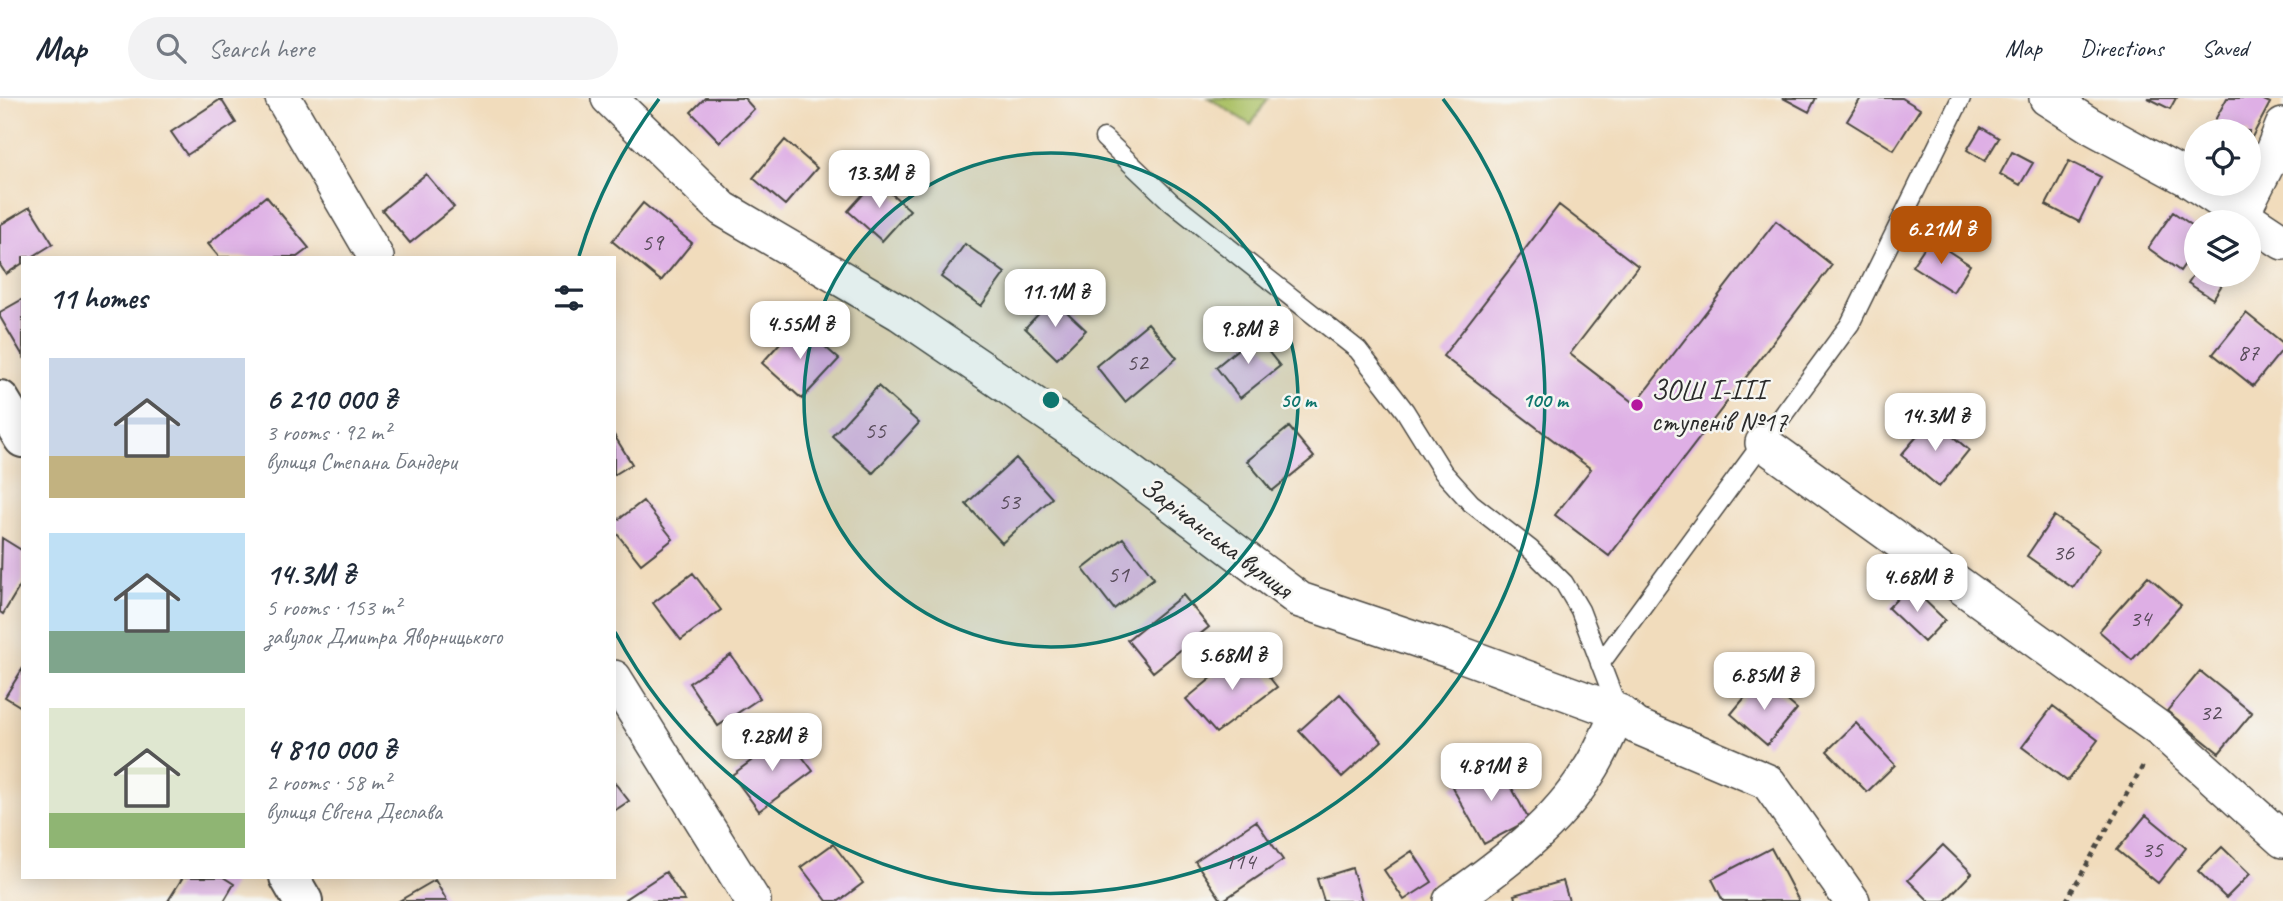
<!DOCTYPE html>
<html lang="en">
<head>
<meta charset="utf-8">
<style>
	body { margin:0; font-family:Caveat,sans-serif; background:#f2f2f3; color:#1f2937; height:100vh; display:flex; flex-direction:column; font-size:26px; white-space:nowrap }
	* { box-sizing:border-box; margin:0 }
	p { font-size:23px; color:#747a83 }
	.icon { flex:none; width:38px; height:38px; fill:none; stroke:currentColor; stroke-width:2; stroke-linecap:round; stroke-linejoin:round }
	.map { position:relative; flex:1; overflow:hidden }
	.sheet { position:absolute; left:21px; top:158px; width:595px; height:623px; display:flex; flex-direction:column; background:#fff; border-radius:0px; box-shadow:0 4px 18px #0003 }
	.sheet>* { flex:none }
	.fabs { position:absolute; left:2184px; top:21px; display:grid; gap:14px }
	.fabs a { display:grid; place-items:center; width:77px; height:77px; border-radius:50%; background:#fff; box-shadow:0 4px 18px #0003; font-size:35px }
	.price { position:absolute; translate:-50% -60px; padding:0 16px; border-radius:14px; background:#fff; color:#222; font-size:23px; line-height:46px; filter:drop-shadow(0 2px 4px #0008) }
	.price::after { content:''; position:absolute; left:50%; top:42px; width:21px; height:16px; margin-left:-10px; background:inherit; clip-path:polygon(0 0,100% 0,50% 100%) }
	.price.current { background:#b45309; color:#fff }
	ul { padding:0; list-style:none }
	li { display:flex; align-items:center; gap:21px; height:175px; padding:0 28px }
	li span { display:grid; place-items:center; flex:none; width:196px; height:140px; border-radius:0px; color:#555 }
	li>.icon { margin-inline-start:auto }
	span .icon { width:84px; height:84px; fill:#fffc; stroke-width:1 }
	li b { font-size:30px }
	h2 { display:flex; justify-content:space-between; align-items:center; height:84px; padding:0 28px; font-size:30px }
	header { display:flex; align-items:center; gap:42px; box-sizing:border-box; height:98px; padding:0 35px; background:#fff; border-bottom:2px solid #e0e1e3 }
	header strong { font-size:33px }
	nav { display:flex; gap:38px; margin-inline-start:auto; font-size:24px }
	.search { width:490px; height:63px; background:#f2f2f3; display:flex; align-items:center; gap:18px; box-sizing:border-box; padding:0 24px; border-radius:38px; color:#747a83; font-size:26px }
	.map>svg:first-child { display:block }
	.green { fill:#abc166; stroke:#6b7648; stroke-width:2 }
	.building { fill:#deafe5 }
	.lines { fill:none; stroke-linecap:round; stroke-linejoin:round }
	.service-casing { stroke:#494641; stroke-width:21 }
	.minor-casing { stroke:#494641; stroke-width:38 }
	.tertiary-casing { stroke:#494641; stroke-width:42 }
	.path { stroke:#494641; stroke-width:4.5; stroke-dasharray:5 5; stroke-linecap:butt }
	.service { stroke:#fff; stroke-width:18 }
	.minor { stroke:#fff; stroke-width:35 }
	.tertiary { stroke:#fff; stroke-width:38 }
	.ring { fill:none; stroke:#0f766e; stroke-width:3.5 }
	.poi-dot { fill:#b5179e; stroke:#f6f6f2; stroke-width:2.5 }
	.labels { text-anchor:middle; dominant-baseline:central; stroke-width:5; stroke-linejoin:round; paint-order:stroke }
	.number-label { font-size:24px; fill:#584c5a }
	.poi-label { font-size:28px; fill:#2b2b2b; stroke:#f6f6f2; text-anchor:start }
	.street-label { font-size:28px; fill:#2b2b2b; stroke:#f6f6f2 }
	.centre { fill:#0f766e; stroke:#f6f6f2; stroke-width:3.5 }
	.ring-label { font-size:21px; text-anchor:middle; font-weight:bold; fill:#0f766e; stroke:#f6f6f2; stroke-width:5; stroke-linejoin:round; paint-order:stroke }
</style>
</head>
<body>
<header>
<strong>Map</strong>
<div class="search"><svg class="icon" aria-label="search" viewBox="0 0 24 24"><circle cx="10" cy="10" r="6"/><path d="M15 15l6 6"/></svg>Search here</div>
<nav><a>Map</a><a>Directions</a><a>Saved</a></nav>
</header>
<div class="map">
<svg width="2283" height="803" viewBox="0 0 2283 803">
	<rect width="100%" height="100%" fill="#f6f6f2"/>
	<filter id="ink" filterUnits="userSpaceOnUse"><feTurbulence type="fractalNoise" baseFrequency=".0143" numOctaves="2"/><feDisplacementMap in="SourceGraphic" scale="14" xChannelSelector="R" yChannelSelector="G"/><feConvolveMatrix kernelMatrix="1 2 1 2 8 2 1 2 1" color-interpolation-filters="sRGB"/></filter>
	<filter id="wash" filterUnits="userSpaceOnUse"><feTurbulence type="fractalNoise" baseFrequency=".00686" numOctaves="4" result="noise"/><feDisplacementMap in="SourceGraphic" scale="28" xChannelSelector="R" yChannelSelector="G"/><feGaussianBlur stdDeviation="1.57" result="paint"/><feColorMatrix in="noise" values="0 0 0 0 0 0 0 0 0 0 0 0 0 0 0 0 0 1.4 0 .05"/><feComposite in="paint" operator="in"/></filter>
	<g filter="url(#wash)">
		<rect width="100%" height="100%" fill="#f1dcbc"/>
		<path class="green" d="M1209,0H1268L1251,27Z"/>
		<g id="blocks">
			<path class="building" d="M705,0H744L754,11L720,44L691,14Z
				M1783,0H1816L1809,14Z
				M1861,0H1902L1920,11L1894,52L1847,23Z
				M2148,0H2176L2170,11Z
				M2227,0H2260L2270,5L2251,41L2249,40V33H2236L2215,22Z
				M221,1L236,25L187,57L171,34Z
				M1981,29L1999,40L1985,63L1967,52Z
				M785,42L817,70L785,107L753,80Z
				M2012,54L2033,65L2020,87L2000,76Z
				M2069,63L2101,79L2079,124L2046,107Z
				M426,76L454,109L410,145L382,112Z
				M876,82L910,112L882,143L848,113Z
				M266,98L309,150L297,159H219L208,146Z
				M643,105L692,145L661,183L612,143Z
				M1559,107L1638,168L1570,256L1635,306L1776,123L1832,167L1609,458L1555,417L1591,371L1443,258Z
				M30,109L53,146L32,159H23V165L6,176L0,167V127Z
				M2173,114L2196,130V150L2180,173L2148,150Z
				M1930,141L1970,167L1953,194L1912,168Z
				M965,146L1005,175L981,208L941,179Z
				M2196,173V177H2228L2213,201L2188,185Z
				M23,201V258L0,219V214Z
				M1053,201L1086,232L1057,261L1025,230Z
				M2246,215L2283,245V251L2253,288L2213,256Z
				M798,225L839,261L802,301L762,265Z
				M1148,225L1177,260L1125,304L1096,268Z
				M1255,237L1280,268L1240,300L1216,269Z
				M878,288L919,325L873,375L832,338Z
				M1932,321L1969,352L1939,389L1901,357Z
				M1289,329L1314,359L1272,393L1247,363Z
				M614,337L632,366L614,377Z
				M1016,360L1052,400L1002,445L966,406Z
				M643,403L673,441L641,466L614,432V425Z
				M2054,418L2100,450L2073,490L2027,458Z
				M2,440L23,453V483L3,516L0,514Z
				M1123,440L1154,480L1114,511L1083,471Z
				M693,475L721,512L681,542L653,505Z
				M2148,478L2181,507L2132,562L2099,533Z
				M1910,488L1945,522L1924,544L1888,510Z
				M1183,497L1209,529L1153,574L1127,542Z
				M1247,551L1277,589L1216,635L1186,601Z
				M731,557L760,600L718,628L689,585Z
				M23,570V610L5,599Z
				M2200,573L2252,615L2219,655L2167,613Z
				M1761,580L1797,611L1767,647L1731,616Z
				M1340,596L1382,643L1342,679L1299,633Z
				M2053,608L2098,642L2067,683L2022,649Z
				M1856,625L1895,667L1867,694L1827,653Z
				M786,637L813,673L759,713L732,677Z
				M1498,664L1529,722L1484,746L1452,689Z
				M614,684L629,703L614,713Z
				M2146,717L2186,750L2158,785L2117,752Z
				M1256,723L1283,762L1222,803L1195,763Z
				M833,746L863,785L839,803H827L801,769Z
				M1943,747L1972,775L1945,803H1929L1908,782Z
				M2222,749L2250,776L2226,800L2198,773Z
				M1771,750L1799,803H1723L1712,781Z
				M1412,753L1432,784L1404,802L1384,772Z
				M1352,770L1362,803H1324L1317,781Z
				M666,774L685,803H627L625,801Z
				M183,779H223L234,786L224,803H168Z
				M435,782L447,803H399Z
				M1563,783L1569,803H1516L1514,797Z"/>
		</g>
	</g>
	<g filter="url(#ink)">
		<use href="#blocks" fill-opacity="0" stroke="#494641" stroke-width="2"/>
		<g class="lines">
			<g class="service-casing">
				<path id="service" d="M1104,40L1171,104L1358,252L1405,313L1443,374L1471,405L1530,451L1564,485L1580,512L1619,614
					M1600,566L1850,226L1961,0"/>
			</g>
			<g class="minor-casing">
				<path id="minor" d="M283,0L376,159
					M609,0L723,111L900,215L1091,345L1300,502L1452,553L1619,614L1636,628L1768,684L1852,803
					M2047,0L2091,28L2185,79L2283,144
					M2241,117L2271,58L2283,28
					M1763,345L2162,633L2283,742
					M614,580L753,803
					M1451,803C1502,767 1556,727 1589,673C1601,655 1609,634 1619,614"/>
			</g>
			<g class="tertiary-casing">
				<path id="tertiary" d="M0,302L23,340
					M289,779L303,803"/>
			</g>
			<path class="path" d="M2066,803L2145,664"/>
			<use href="#service" class="service"/>
			<use href="#minor" class="minor"/>
			<use href="#tertiary" class="tertiary"/>
		</g>
	</g>
	<circle cx="1051" cy="302" r="247" fill="#0f766e" fill-opacity=".12"/>
	<g class="ring">
		<circle cx="1051" cy="302" r="247"/>
		<path d="M579 158A494 494 0 0 1 659 1M1443 1A494 494 0 1 1 615 534"/>
	</g>
	<circle class="poi-dot" cx="1637" cy="307" r="7"/>
	<g class="labels">
		<g class="number-label">
			<text x="652" y="144">59</text>
			<text x="2248" y="254">87</text>
			<text x="1137" y="264">52</text>
			<text x="875" y="332">55</text>
			<text x="1009" y="403">53</text>
			<text x="2063" y="454">36</text>
			<text x="1118" y="476">51</text>
			<text x="2140" y="520">34</text>
			<text x="2210" y="614">32</text>
			<text x="2152" y="751">35</text>
			<text x="1239" y="763">114</text>
		</g>
		<g class="poi-label">
			<text x="1651" y="291">ЗОШ І-ІІІ<tspan x="1651" dy="32">ступенів №17</tspan></text>
		</g>
		<g class="street-label">
			<text transform="translate(1217 439) rotate(37)">Зарічанська вулиця</text>
		</g>
	</g>
	<circle cx="1051" cy="302" r="10" class="centre"/>
	<g class="ring-label">
		<text x="1298" y="309">50 m</text>
		<text x="1545" y="309">100 m</text>
	</g>
</svg>
<div class="fabs">
<a><svg class="icon" aria-label="locate" viewBox="0 0 24 24"><circle cx="12" cy="12" r="6"/><path d="M12 2v4M12 18v4M2 12h4M18 12h4"/></svg></a>
<a><svg class="icon" aria-label="layers" viewBox="0 0 24 24"><path d="M12 4l9 5-9 5-9-5zM3 14l9 5 9-5"/></svg></a>
</div>
<b class="price" style="left:879px;top:112px">13.3M ₴</b>
<b class="price current" style="left:1941px;top:168px">6.21M ₴</b>
<b class="price" style="left:1055px;top:231px">11.1M ₴</b>
<b class="price" style="left:800px;top:263px">4.55M ₴</b>
<b class="price" style="left:1248px;top:268px">9.8M ₴</b>
<b class="price" style="left:1935px;top:355px">14.3M ₴</b>
<b class="price" style="left:1917px;top:516px">4.68M ₴</b>
<b class="price" style="left:1232px;top:594px">5.68M ₴</b>
<b class="price" style="left:1764px;top:614px">6.85M ₴</b>
<b class="price" style="left:772px;top:675px">9.28M ₴</b>
<b class="price" style="left:1491px;top:705px">4.81M ₴</b>
<section class="sheet">
<h2>11 homes<svg class="icon" aria-label="filters" viewBox="0 0 24 24"><path d="M4 7h16M4 17h16"/><circle cx="9" cy="7" r="2"/><circle cx="15" cy="17" r="2"/></svg></h2>
<ul>
<li><span style="background:linear-gradient(#c9d6e8 70%,#c2b280 0)"><svg class="icon" aria-label="home" viewBox="0 0 24 24"><path d="M3 11l9-7 9 7M6 9v11h12V9"/></svg></span><div><b>6 210 000 ₴</b><p>3 rooms · 92 m²</p><p>вулиця Степана Бандери</p></div></li>
<li><span style="background:linear-gradient(#bfe0f5 70%,#7fa58c 0)"><svg class="icon" aria-label="home" viewBox="0 0 24 24"><path d="M3 11l9-7 9 7M6 9v11h12V9"/></svg></span><div><b>14.3M ₴</b><p>5 rooms · 153 m²</p><p>завулок Дмитра Яворницького</p></div></li>
<li><span style="background:linear-gradient(#dfe7d0 75%,#8fb573 0)"><svg class="icon" aria-label="home" viewBox="0 0 24 24"><path d="M3 11l9-7 9 7M6 9v11h12V9"/></svg></span><div><b>4 810 000 ₴</b><p>2 rooms · 58 m²</p><p>вулиця Євгена Деслава</p></div></li>
</ul>
</section>
</div>
</body>
</html>
